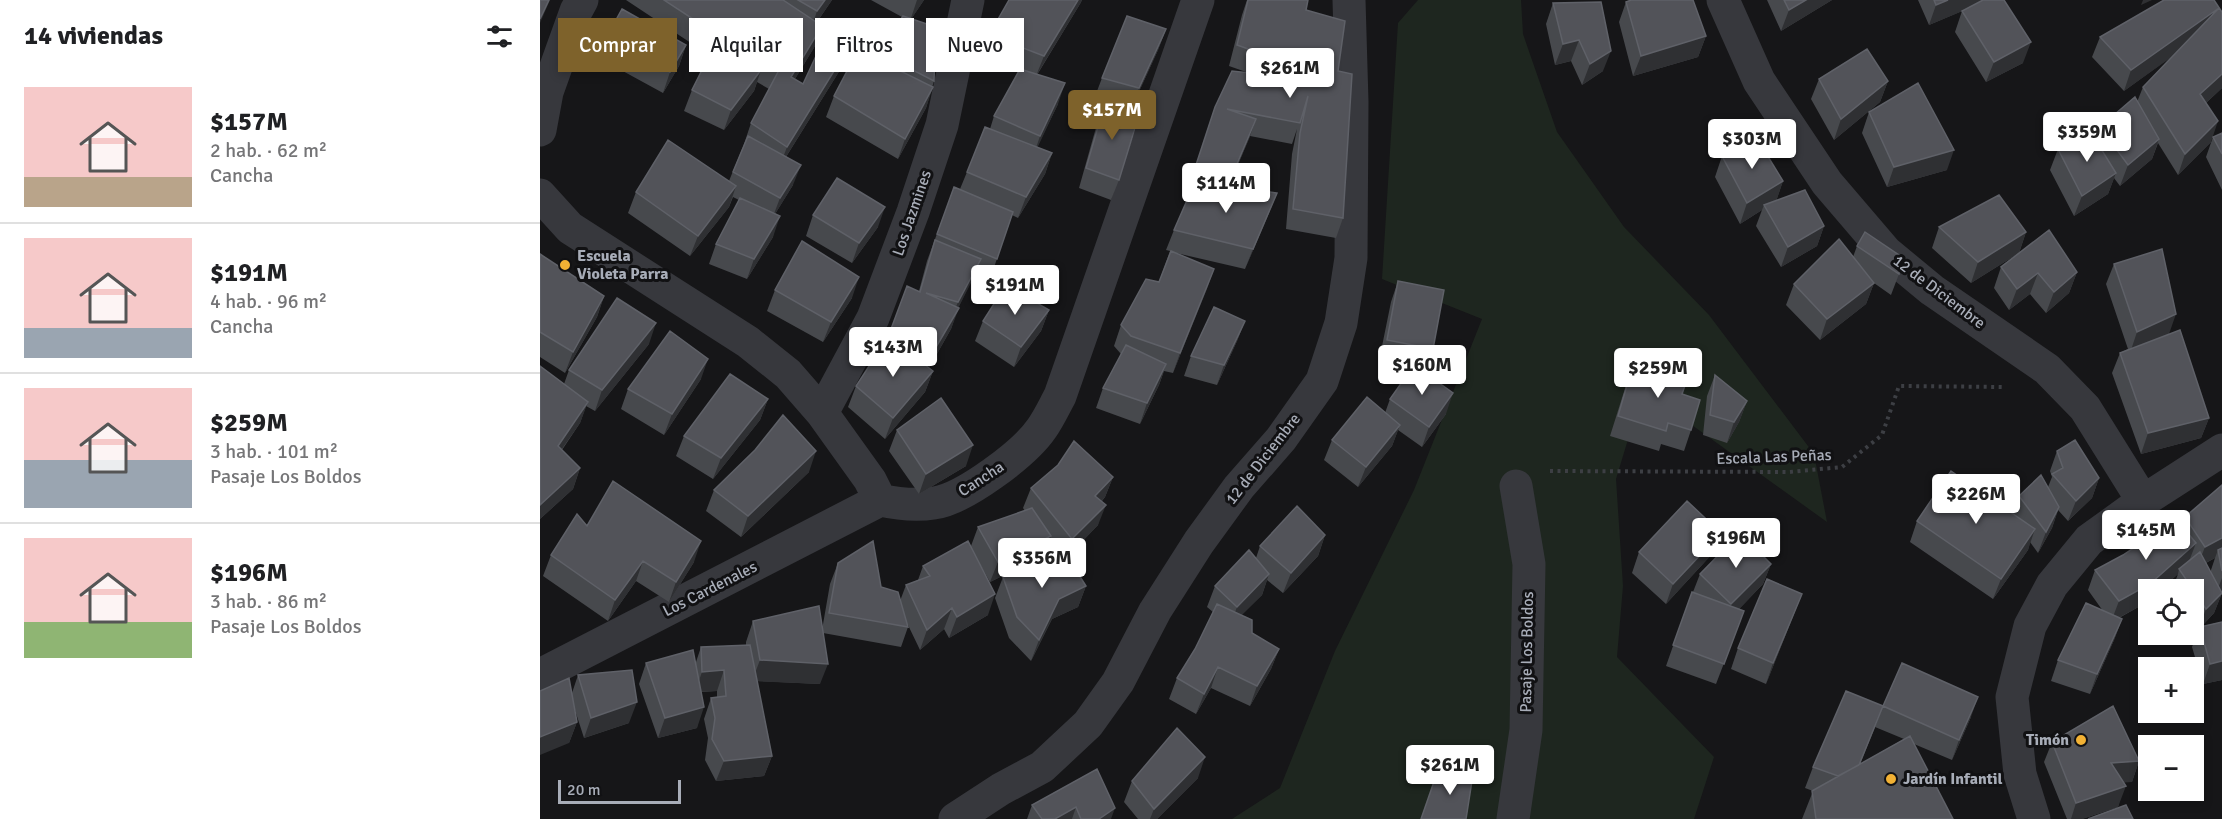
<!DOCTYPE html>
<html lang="es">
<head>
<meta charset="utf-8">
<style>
	body { margin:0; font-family:Signika,sans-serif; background:#f2f2f2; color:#202124; height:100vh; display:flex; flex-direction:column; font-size:22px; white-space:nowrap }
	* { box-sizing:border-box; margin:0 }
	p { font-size:20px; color:#757577 }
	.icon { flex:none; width:33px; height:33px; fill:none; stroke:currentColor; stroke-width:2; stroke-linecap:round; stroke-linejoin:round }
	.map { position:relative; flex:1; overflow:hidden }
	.drawer { display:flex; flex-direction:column; background:#fff; width:540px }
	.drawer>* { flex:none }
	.guide { position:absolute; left:18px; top:18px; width:570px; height:54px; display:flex; gap:12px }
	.controls { position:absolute; left:1598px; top:579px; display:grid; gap:12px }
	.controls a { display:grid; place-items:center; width:66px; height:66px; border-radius:0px; background:#fff; box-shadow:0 3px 9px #0003; font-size:30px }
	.scale { position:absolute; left:18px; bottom:15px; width:123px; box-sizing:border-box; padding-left:6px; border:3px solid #a8adb8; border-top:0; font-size:16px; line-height:21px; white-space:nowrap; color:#a8adb8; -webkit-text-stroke:4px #111113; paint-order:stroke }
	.price { position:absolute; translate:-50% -51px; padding:0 14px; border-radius:6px; background:#fff; color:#222; font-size:20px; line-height:39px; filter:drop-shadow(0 2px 3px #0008) }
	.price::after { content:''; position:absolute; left:50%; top:36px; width:18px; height:14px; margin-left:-9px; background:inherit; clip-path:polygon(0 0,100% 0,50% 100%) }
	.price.on { background:#7e622b; color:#fff }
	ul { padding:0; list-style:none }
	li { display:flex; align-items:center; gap:18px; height:150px; padding:0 24px }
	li+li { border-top:2px solid #e0e0e0 }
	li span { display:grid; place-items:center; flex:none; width:168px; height:120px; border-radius:0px; color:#555 }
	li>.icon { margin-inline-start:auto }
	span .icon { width:72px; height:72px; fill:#fffc; stroke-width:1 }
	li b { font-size:26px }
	h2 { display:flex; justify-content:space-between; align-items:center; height:72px; padding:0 24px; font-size:26px }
	.tag { padding:0 21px; border-radius:0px; background:#fff; box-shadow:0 3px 9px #0003; font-size:21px; line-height:54px }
	.tag.on { background:#7e622b; color:#fff }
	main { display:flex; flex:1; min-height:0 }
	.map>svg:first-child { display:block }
	.green { fill:#1e261f }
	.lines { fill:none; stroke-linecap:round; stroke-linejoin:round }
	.path { stroke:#3d3f44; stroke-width:4; stroke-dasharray:3 4.5; stroke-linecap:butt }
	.minor { stroke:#37383d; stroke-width:33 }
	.wall { fill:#47494d; fill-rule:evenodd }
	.shaded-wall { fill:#2f3033 }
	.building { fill:#525359; stroke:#5f6168; stroke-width:1.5 }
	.poi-dot { fill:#f2b134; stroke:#111113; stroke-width:2 }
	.labels { text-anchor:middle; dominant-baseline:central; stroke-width:6; stroke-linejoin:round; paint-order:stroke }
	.street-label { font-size:16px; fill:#a8adb8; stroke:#111113 }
	.poi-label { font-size:16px; font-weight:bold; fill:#a8adb8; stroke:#111113; text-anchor:start }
</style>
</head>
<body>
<main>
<section class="drawer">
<h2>14 viviendas<svg class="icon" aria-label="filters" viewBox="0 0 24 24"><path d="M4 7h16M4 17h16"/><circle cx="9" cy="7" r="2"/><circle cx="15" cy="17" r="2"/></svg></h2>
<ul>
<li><span style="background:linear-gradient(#f6c9c9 75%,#b9a48a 0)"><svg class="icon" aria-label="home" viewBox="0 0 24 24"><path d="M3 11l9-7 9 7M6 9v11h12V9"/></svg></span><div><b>$157M</b><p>2 hab. · 62 m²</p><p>Cancha</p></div></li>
<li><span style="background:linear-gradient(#f6c9c9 75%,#9aa5b1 0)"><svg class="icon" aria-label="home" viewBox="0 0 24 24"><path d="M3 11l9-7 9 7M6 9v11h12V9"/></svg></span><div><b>$191M</b><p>4 hab. · 96 m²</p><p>Cancha</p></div></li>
<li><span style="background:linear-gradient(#f6c9c9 60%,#9aa5b1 0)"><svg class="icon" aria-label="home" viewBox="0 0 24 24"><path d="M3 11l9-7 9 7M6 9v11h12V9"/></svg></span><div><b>$259M</b><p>3 hab. · 101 m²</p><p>Pasaje Los Boldos</p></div></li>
<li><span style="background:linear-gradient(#f6c9c9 70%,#8fb573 0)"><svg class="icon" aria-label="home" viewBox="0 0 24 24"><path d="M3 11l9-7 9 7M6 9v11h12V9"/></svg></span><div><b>$196M</b><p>3 hab. · 86 m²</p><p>Pasaje Los Boldos</p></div></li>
</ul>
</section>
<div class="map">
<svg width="1682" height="819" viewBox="0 0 1682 819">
	<rect width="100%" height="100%" fill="#161618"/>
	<path class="green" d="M878,0H981L983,34L1017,132L1084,227L1169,315L1274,454L1287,522L1103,390L1076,479L1083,586L1077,657L1174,757L1154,819H692L740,788L795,651L874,490L942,319L842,279L858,23Z"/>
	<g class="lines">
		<path class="path" d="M1010,471L1249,472L1302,467L1342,435L1359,386L1464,387"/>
		<path class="minor" d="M1183,0L1219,81L1287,183L1346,252L1392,290L1507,369L1545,408L1603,501
			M0,130L7,92L36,11L42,0
			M0,195L30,228L208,342L248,374L282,413L330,480L340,500C358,504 375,506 394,503C424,499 485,453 502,428C509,418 514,407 520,396L658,0
			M282,413L333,318L373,212L402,125L428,0
			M0,675L340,500
			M415,819L461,789L502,767L548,724L578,682L615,611L659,542L699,487L741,439L782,381L801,323L811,258L812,102L809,0
			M973,819L986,730L989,564L976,486
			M1494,819L1480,774L1472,697L1490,626L1512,585L1549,540L1603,501L1682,450"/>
	</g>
	<path class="wall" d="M86,0H292L277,22L275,46L255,79L263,84L305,62L246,157L253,185L235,214L233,237L207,279L169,264L176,244L199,200L193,197L189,207L150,256L88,213L96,192L189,181L204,144L211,123L229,89L217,82L214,91L184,130L144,111L152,90L169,55Z
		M331,0H384L371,19L394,81L386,108L358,159L286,117L294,96L338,60L340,53L362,17Z
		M469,0H542L540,4L497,75L518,104L497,147L512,153L505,174L478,218L472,215L450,279L435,273L418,308L411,329L389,368L393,371L385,392L345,439L308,407L316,386L379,291L387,261L414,187L420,189L427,172L450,129L454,116L480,70L442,55L449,35Z
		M707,0H768L766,10L798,71L803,218L796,238L746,229L752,154L757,129L752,144L710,136L689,186L737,193L729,213L705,269L636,253L674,269L633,373L624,371L619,385L600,424L556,408L563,388L581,354L574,346L581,325L619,282L630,251L626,250L634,230L653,187L649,186L675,107L709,73L689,66L702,15Z
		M1227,0H1292L1241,31Z
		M1378,0H1464L1483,63L1446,82L1415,32L1422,11L1389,25Z
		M1086,2L1166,36L1158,57L1093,76L1079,22Z
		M1013,3L1063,71L1042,85L1031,61L1015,65L1006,24Z
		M1613,7L1682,12V88L1666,103L1671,142L1638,175L1618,143L1612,159L1580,186L1574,178L1568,194L1534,216L1510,170L1518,149L1555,140L1560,127L1597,102L1603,87L1632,56L1584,91L1552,57L1560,37Z
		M626,29L618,50L591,109L554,99L562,78Z
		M66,38L146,45L139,66L123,93L59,58Z
		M1279,79L1348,81L1340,102L1294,140L1271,99Z
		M565,103L579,180L571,200L539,188L557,124Z
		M1329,112L1407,170L1347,187L1322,133Z
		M1682,133V190L1666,157L1673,137Z
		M1182,156L1243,181L1236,201L1284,226L1277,246L1241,267L1216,226L1222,210L1200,224L1175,177Z
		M273,215L338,227L312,263L266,236Z
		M1399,227L1486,232L1479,253L1431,283L1392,248Z
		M1317,246L1359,274L1351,295L1334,283L1326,304L1280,340L1246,305L1254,284L1313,257Z
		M0,254L64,296L57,317L25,373L0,357Z
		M1574,264L1629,334L1669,418L1661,438L1601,454L1572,373L1580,353L1588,349L1566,284Z
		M1461,267L1537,272L1529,293L1506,313L1490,294L1469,310L1454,288Z
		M858,281L893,349L885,370L878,368L906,414L882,447L858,430L852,446L818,487L784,460L792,440L845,413L850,399L873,367L839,361L851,302Z
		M235,290L312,298L283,342L227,311Z
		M509,310L501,331L474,367L435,341L443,321Z
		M705,321L697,341L677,385L644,376L651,356Z
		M109,344L55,411L46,406L40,423L22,450L40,468L33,489L0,519L24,384L29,370Z
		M1094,361L1142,394L1151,430L1144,451L1121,444L1119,451L1070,436L1087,382Z
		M1175,375L1207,401L1199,422L1187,443L1163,435L1167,396Z
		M161,379L124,435L81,409L88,389Z
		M228,399L220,420L173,479L136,456L144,436Z
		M357,430L426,466L379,494L349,451Z
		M215,450L269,472L201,537L166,511L174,490Z
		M1517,451L1559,478L1552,498L1528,521L1518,510L1512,528L1498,553L1490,542L1488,550L1453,599L1370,542L1377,521L1473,514L1479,496L1508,487L1512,477L1510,471Z
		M573,477L565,497L562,501L558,525L527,557L546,586L538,607L512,619L491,661L469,638L455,598L463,577L517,550L509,541L503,556L450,582L441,566L448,615L409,638L404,629L380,650L368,625V627L361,647L283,633L280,684L217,681L232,756L224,776L176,781L165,760L168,738L164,719L171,698L177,697V691L161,692L157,728L118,738L99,684L106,663L156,662L161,647L206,645V642L213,621L282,630L290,584L298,563L341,587L360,601L366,585L378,580L383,566L431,546L438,527L485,511L483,508L491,488Z
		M1682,485V593L1674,613L1662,626L1682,622V680L1663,684L1652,647L1659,629L1653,622V590H1632L1638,574L1620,590H1608L1602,605L1579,618L1582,619L1574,640L1550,694L1511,681L1518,660L1563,611L1548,590L1555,570L1642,526L1645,517ZM1675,558L1671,570V573L1666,563Z
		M47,526L154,562L129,602L96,581L68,621L3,576L11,555Z
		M1181,533L1173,553L1126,604L1092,573L1099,552Z
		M785,535L778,556L743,593L727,580L722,595L701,615L712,633L739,649L731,669L710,706L671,688L656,714L629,699L637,678L655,649L673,612L667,607L675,586L716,558L720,546Z
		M1231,564L1223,584L1199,609L1204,611L1176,684L1126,666L1152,592H1153L1160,574Z
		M1262,594L1226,684L1191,669L1198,648Z
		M38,675L89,723L44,738L34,707L37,722L29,743L32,693Z
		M1343,706L1431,717L1412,760L1374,744L1413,819H1262L1273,791L1265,788L1273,767ZM1335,727L1364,739L1320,764Z
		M1512,742L1599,761L1592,782H1584L1578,807L1542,819H1527L1504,762Z
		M557,769L571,819H487L492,805Z
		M658,778L617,819H598L584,802L592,781Z"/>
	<path class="shaded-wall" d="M9,0H10L0,23V19Z
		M285,0H292L270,32L277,11Z
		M377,0H384L370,21Z
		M538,0H542L540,4L496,76L504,56Z
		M1266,0H1292L1241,31L1249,10Z
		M1408,0H1449L1389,25L1396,5Z
		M1603,0H1612L1601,5Z
		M1679,8L1671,29L1584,91L1591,70Z
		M282,26L275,46L244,97L251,77Z
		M626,29L618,50L591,109L599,88Z
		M1166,36L1158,57L1093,76L1101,56Z
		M1039,40L1031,61L1015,65L1023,44Z
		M312,42L305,62L239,168L247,147Z
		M1491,42L1483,63L1446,82L1454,62Z
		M146,45L139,66L123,93L130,72Z
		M1071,51L1063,71L1042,85L1050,64Z
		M221,70L214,91L184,130L191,110Z
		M1682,74V88L1653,115L1660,94Z
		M1348,81L1340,102L1294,140L1301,119Z
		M525,83L518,104L493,157L500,136Z
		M393,87L386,108L358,159L365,139Z
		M716,119L709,139L686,192L694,171Z
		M1678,121L1671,142L1638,175L1645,154Z
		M1619,139L1612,159L1580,186L1588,165Z
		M1414,150L1407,170L1347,187L1354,167Z
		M512,153L505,174L478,218L486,197Z
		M261,165L253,185L232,219L240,198Z
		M1576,173L1568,194L1534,216L1542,196Z
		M1243,181L1236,202L1224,205L1222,210L1200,224L1207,203Z
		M196,186L189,207L150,256L158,236Z
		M737,193L729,213L705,269L713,249Z
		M345,207L338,227L312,263L319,243Z
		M240,216L233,237L207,279L214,259Z
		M1284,226L1277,246L1241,267L1248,247Z
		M1486,232L1479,253L1431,283L1438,262Z
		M441,259L433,279L411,322L419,308L411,329L385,375L392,354L410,322L418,302Z
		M674,269L667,289L633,373L640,353Z
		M1537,272L1529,293L1506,313L1514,292Z
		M1498,273L1490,294L1469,310L1477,289Z
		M319,277L312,298L283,342L291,322Z
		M1334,283L1326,304L1280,340L1287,319Z
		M64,296L57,317L25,373L33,352Z
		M509,310L501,331L474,367L481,347Z
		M1636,314L1629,334L1590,353L1597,332Z
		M705,321L697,341L677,385L684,365Z
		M116,323L109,344L55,411L62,390Z
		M168,359L161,379L124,435L132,414Z
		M626,364L619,385L600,424L607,403Z
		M393,371L385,392L345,439L353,418Z
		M913,393L906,414L882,447L889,427Z
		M228,399L220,420L173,479L181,458Z
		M1207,401L1199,422L1187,443L1194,422Z
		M48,402L40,423L10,466L18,446Z
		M1669,418L1661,438L1601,454L1608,433Z
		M860,425L852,446L818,487L826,467Z
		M433,445L426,466L379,494L386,474Z
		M276,451L269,472L201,537L208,516Z
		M40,468L33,489L0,519V505Z
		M573,477L565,497L547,517L555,496Z
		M1559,478L1552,498L1528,521L1536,501Z
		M566,505L558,525L525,560L532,539Z
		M1519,507L1512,528L1498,553L1506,532Z
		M1495,529L1488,550L1453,599L1461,579Z
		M1181,533L1173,553L1126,604L1133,584Z
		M785,535L778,556L743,593L751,573Z
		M511,536L503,556L450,582L458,562Z
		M1682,538V555L1678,550L1675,558L1657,567L1665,547Z
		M161,541L154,562L129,602L136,582Z
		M1656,543L1648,564L1639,569L1638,574L1620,590H1608V600L1602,605L1571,622L1579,601Z
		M103,561L96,581L68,621L75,600Z
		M1231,564L1223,584L1184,625L1191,604Z
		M729,574L722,595L689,628L697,607Z
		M1682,578V593L1674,613L1660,628V627L1658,630L1666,609L1675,596Z
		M546,586L538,607L512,619L491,661L499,640L519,599Z
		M455,594L448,615L409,638L417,617Z
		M1262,594L1226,684L1233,663Z
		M412,608L404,629L380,650L387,630Z
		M1582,619L1574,640L1550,694L1557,674Z
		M739,649L731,669L710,706L717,686Z
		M220,660L288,664L280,684L212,681Z
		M1682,661V680L1663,684L1670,664Z
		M678,667L671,688L656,714L664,694Z
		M184,670L177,691L155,692L162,672Z
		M1438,697L1431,717L1412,760L1419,740Z
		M97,702L89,723L44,738L51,718Z
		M1343,706L1335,727L1308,793L1315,773Z
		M164,707L157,728L118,738L125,718Z
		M37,722L29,743L0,755V737Z
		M232,756L224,776L176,781L184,761Z
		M665,757L658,778L617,819H610L614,809Z
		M1599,761L1592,782L1563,784L1571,763Z
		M1586,786L1578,807L1542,819H1531L1536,803Z
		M536,807L532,819H515Z
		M575,808L571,819H559Z"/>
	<path class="building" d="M0,0H9L0,19Z
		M124,0H243L282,26L251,77L263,84L289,28L312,42L247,147L211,123L239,70L186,41L221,70L191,110L152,90L179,36Z
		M258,0H285L277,11Z
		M469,0H538L504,56L449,35Z
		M708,0H768L766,10L805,21L798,71L812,74L803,218L753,209L760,133L768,96L760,123L687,109L716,119L694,171L656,165L675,107L692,71L710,73L722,54L697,45Z
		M1091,0H1153L1166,36L1101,56L1086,2Z
		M1244,0H1266L1249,10Z
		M1394,0H1408L1396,5Z
		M1443,0H1464L1491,42L1454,62L1422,11Z
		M1624,0H1674L1682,12V74L1660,94L1678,121L1645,154L1603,87L1679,8L1591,70L1560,37Z
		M1061,2L1071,51L1050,64L1039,40L1023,44L1013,3Z
		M82,9L146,45L130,72L66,38Z
		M363,16L396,27L394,81L340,53Z
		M587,16L626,29L599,88L562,78Z
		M1327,49L1348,81L1301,119L1279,79Z
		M318,50L393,87L365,139L294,96Z
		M480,69L525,83L500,136L454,116Z
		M1378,83L1414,150L1354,167L1329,112Z
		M1595,97L1619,139L1588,165L1560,127Z
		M565,103L599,115L579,180L546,168Z
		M445,127L512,153L486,197L427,172Z
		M1550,131L1576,173L1542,196L1518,149Z
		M1682,133V154L1673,137Z
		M208,136L261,165L240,198L193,172Z
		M1216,137L1243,181L1207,203L1182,156Z
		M128,140L196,186L158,236L96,192Z
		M297,178L345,207L319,243L273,215Z
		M655,182L737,193L713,249L634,230Z
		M414,187L473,212L457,259L397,234Z
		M1265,190L1284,226L1248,247L1224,205Z
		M1459,195L1486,232L1438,262L1399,227Z
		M200,198L240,216L214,259L176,244Z
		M1509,230L1537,272L1514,292L1498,273L1477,289L1461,267Z
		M1325,232L1362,257L1359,274L1317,246Z
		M1299,239L1334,283L1287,319L1254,284Z
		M395,240L441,259L418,302L386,293L419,308L392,354L348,337L367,286L380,292Z
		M262,241L319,277L291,322L235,290Z
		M1622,249L1636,314L1597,332L1574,264Z
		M631,251L674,269L640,353L591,336L581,325L606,279L619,282Z
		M0,254L64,296L33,352L0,332Z
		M858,281L904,290L893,349L847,340Z
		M466,285L509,310L481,347L443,321Z
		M77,298L116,323L62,390L29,370Z
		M674,307L705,321L684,365L651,356Z
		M1640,330L1669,418L1608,433L1580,353Z
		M130,331L168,359L132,414L88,389Z
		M348,337L393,371L353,418L316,386Z
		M586,345L626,364L607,403L563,388Z
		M1094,361L1148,377L1142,394L1160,400L1151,430L1128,423L1126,431L1078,416Z
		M874,365L913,393L889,427L850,399Z
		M0,366L48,402L18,446L40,468L0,505Z
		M190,374L228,399L181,458L144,436Z
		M1175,375L1207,401L1194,422L1170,415Z
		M827,397L860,425L826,467L792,440Z
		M401,398L433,445L386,474L357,430Z
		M243,415L276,451L208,516L174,490L215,450Z
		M1535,440L1559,478L1536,501L1512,474L1523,468L1517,451Z
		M534,441L573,477L555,496L566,505L532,539L491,488L518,465Z
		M1411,471L1495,529L1461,579L1377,521Z
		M1501,475L1519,507L1506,532L1479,496Z
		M73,481L161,541L136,582L103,561L75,600L11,555L37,514L47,526Z
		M1682,485V538L1665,547L1645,517Z
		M1147,501L1181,533L1133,584L1099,552Z
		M757,506L785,535L751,573L720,546Z
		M492,508L511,536L458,562L438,527Z
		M1636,519L1656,543L1610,584L1579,601L1555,570L1583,555Z
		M1200,533L1231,564L1191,604L1160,574Z
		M333,541L341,587L358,592L368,627L289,613L298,563Z
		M428,541L455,594L417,617L412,608L387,630L366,585L390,576L383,566Z
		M521,547L546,586L519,599L499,640L477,617L463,577Z
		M1682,548V571L1678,550Z
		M709,550L729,574L697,607L675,586Z
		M1660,552L1682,593L1666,609L1639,569Z
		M1227,579L1262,594L1233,663L1198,648Z
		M1152,592L1204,611L1184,664L1133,645Z
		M1546,603L1582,619L1557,674L1518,660Z
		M677,604L712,620V633L739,649L717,686L678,667L664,694L637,678L655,649Z
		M279,606L288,664L220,660L213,621Z
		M1682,622V661L1670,664L1660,627Z
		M210,645L232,756L184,761L172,739L175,718L171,698L186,696L184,670L162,672L161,647Z
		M153,650L164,707L125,718L106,663Z
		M1362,663L1438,697L1419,740L1343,706Z
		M92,670L97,702L51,718L38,675Z
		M29,678L37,722L0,737V691Z
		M1306,691L1343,706L1319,765L1298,776L1273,767Z
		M1573,706L1599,761L1571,763L1586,786L1536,803L1512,742Z
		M637,728L665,757L614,809L592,781Z
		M1370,736L1413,819H1276L1272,791Z
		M934,768L926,819H881L897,773Z
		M557,769L575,808L559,819H541L536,807L515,819H502L492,805Z
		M1586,805L1593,819H1548Z"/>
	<g class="poi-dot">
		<circle cx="25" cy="265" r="6"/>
		<circle cx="1541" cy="740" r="6"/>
		<circle cx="1351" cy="779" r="6"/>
	</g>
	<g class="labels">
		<g class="street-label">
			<text transform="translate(372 213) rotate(-71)">Los Jazmines</text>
			<text transform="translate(1399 292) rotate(37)">12 de Diciembre</text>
			<text transform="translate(1234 457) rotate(-2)">Escala Las Peñas</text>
			<text transform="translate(723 459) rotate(-52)">12 de Diciembre</text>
			<text transform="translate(441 479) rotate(-33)">Cancha</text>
			<text transform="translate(170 589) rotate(-27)">Los Cardenales</text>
			<text transform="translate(987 652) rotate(-89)">Pasaje Los Boldos</text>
		</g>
		<g class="poi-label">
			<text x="37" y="256">Escuela<tspan x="37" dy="18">Violeta Parra</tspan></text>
			<text x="1529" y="740" text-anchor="end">Timón</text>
			<text x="1363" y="779">Jardín Infantil</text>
		</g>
	</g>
</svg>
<div class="controls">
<a><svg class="icon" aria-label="locate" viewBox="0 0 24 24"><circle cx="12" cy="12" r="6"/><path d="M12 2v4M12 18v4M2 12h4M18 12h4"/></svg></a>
<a>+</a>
<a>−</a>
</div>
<div class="scale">20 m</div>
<b class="price" style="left:750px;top:99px">$261M</b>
<b class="price on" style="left:572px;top:141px">$157M</b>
<b class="price" style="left:1547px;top:163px">$359M</b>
<b class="price" style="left:1212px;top:170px">$303M</b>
<b class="price" style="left:686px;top:214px">$114M</b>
<b class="price" style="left:475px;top:316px">$191M</b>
<b class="price" style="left:353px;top:378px">$143M</b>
<b class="price" style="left:882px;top:396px">$160M</b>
<b class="price" style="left:1118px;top:399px">$259M</b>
<b class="price" style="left:1436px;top:525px">$226M</b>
<b class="price" style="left:1606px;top:561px">$145M</b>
<b class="price" style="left:1196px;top:569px">$196M</b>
<b class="price" style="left:502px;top:589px">$356M</b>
<b class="price" style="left:910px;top:796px">$261M</b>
<div class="guide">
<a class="tag on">Comprar</a>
<a class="tag">Alquilar</a>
<a class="tag">Filtros</a>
<a class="tag">Nuevo</a>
</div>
</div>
</main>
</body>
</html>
